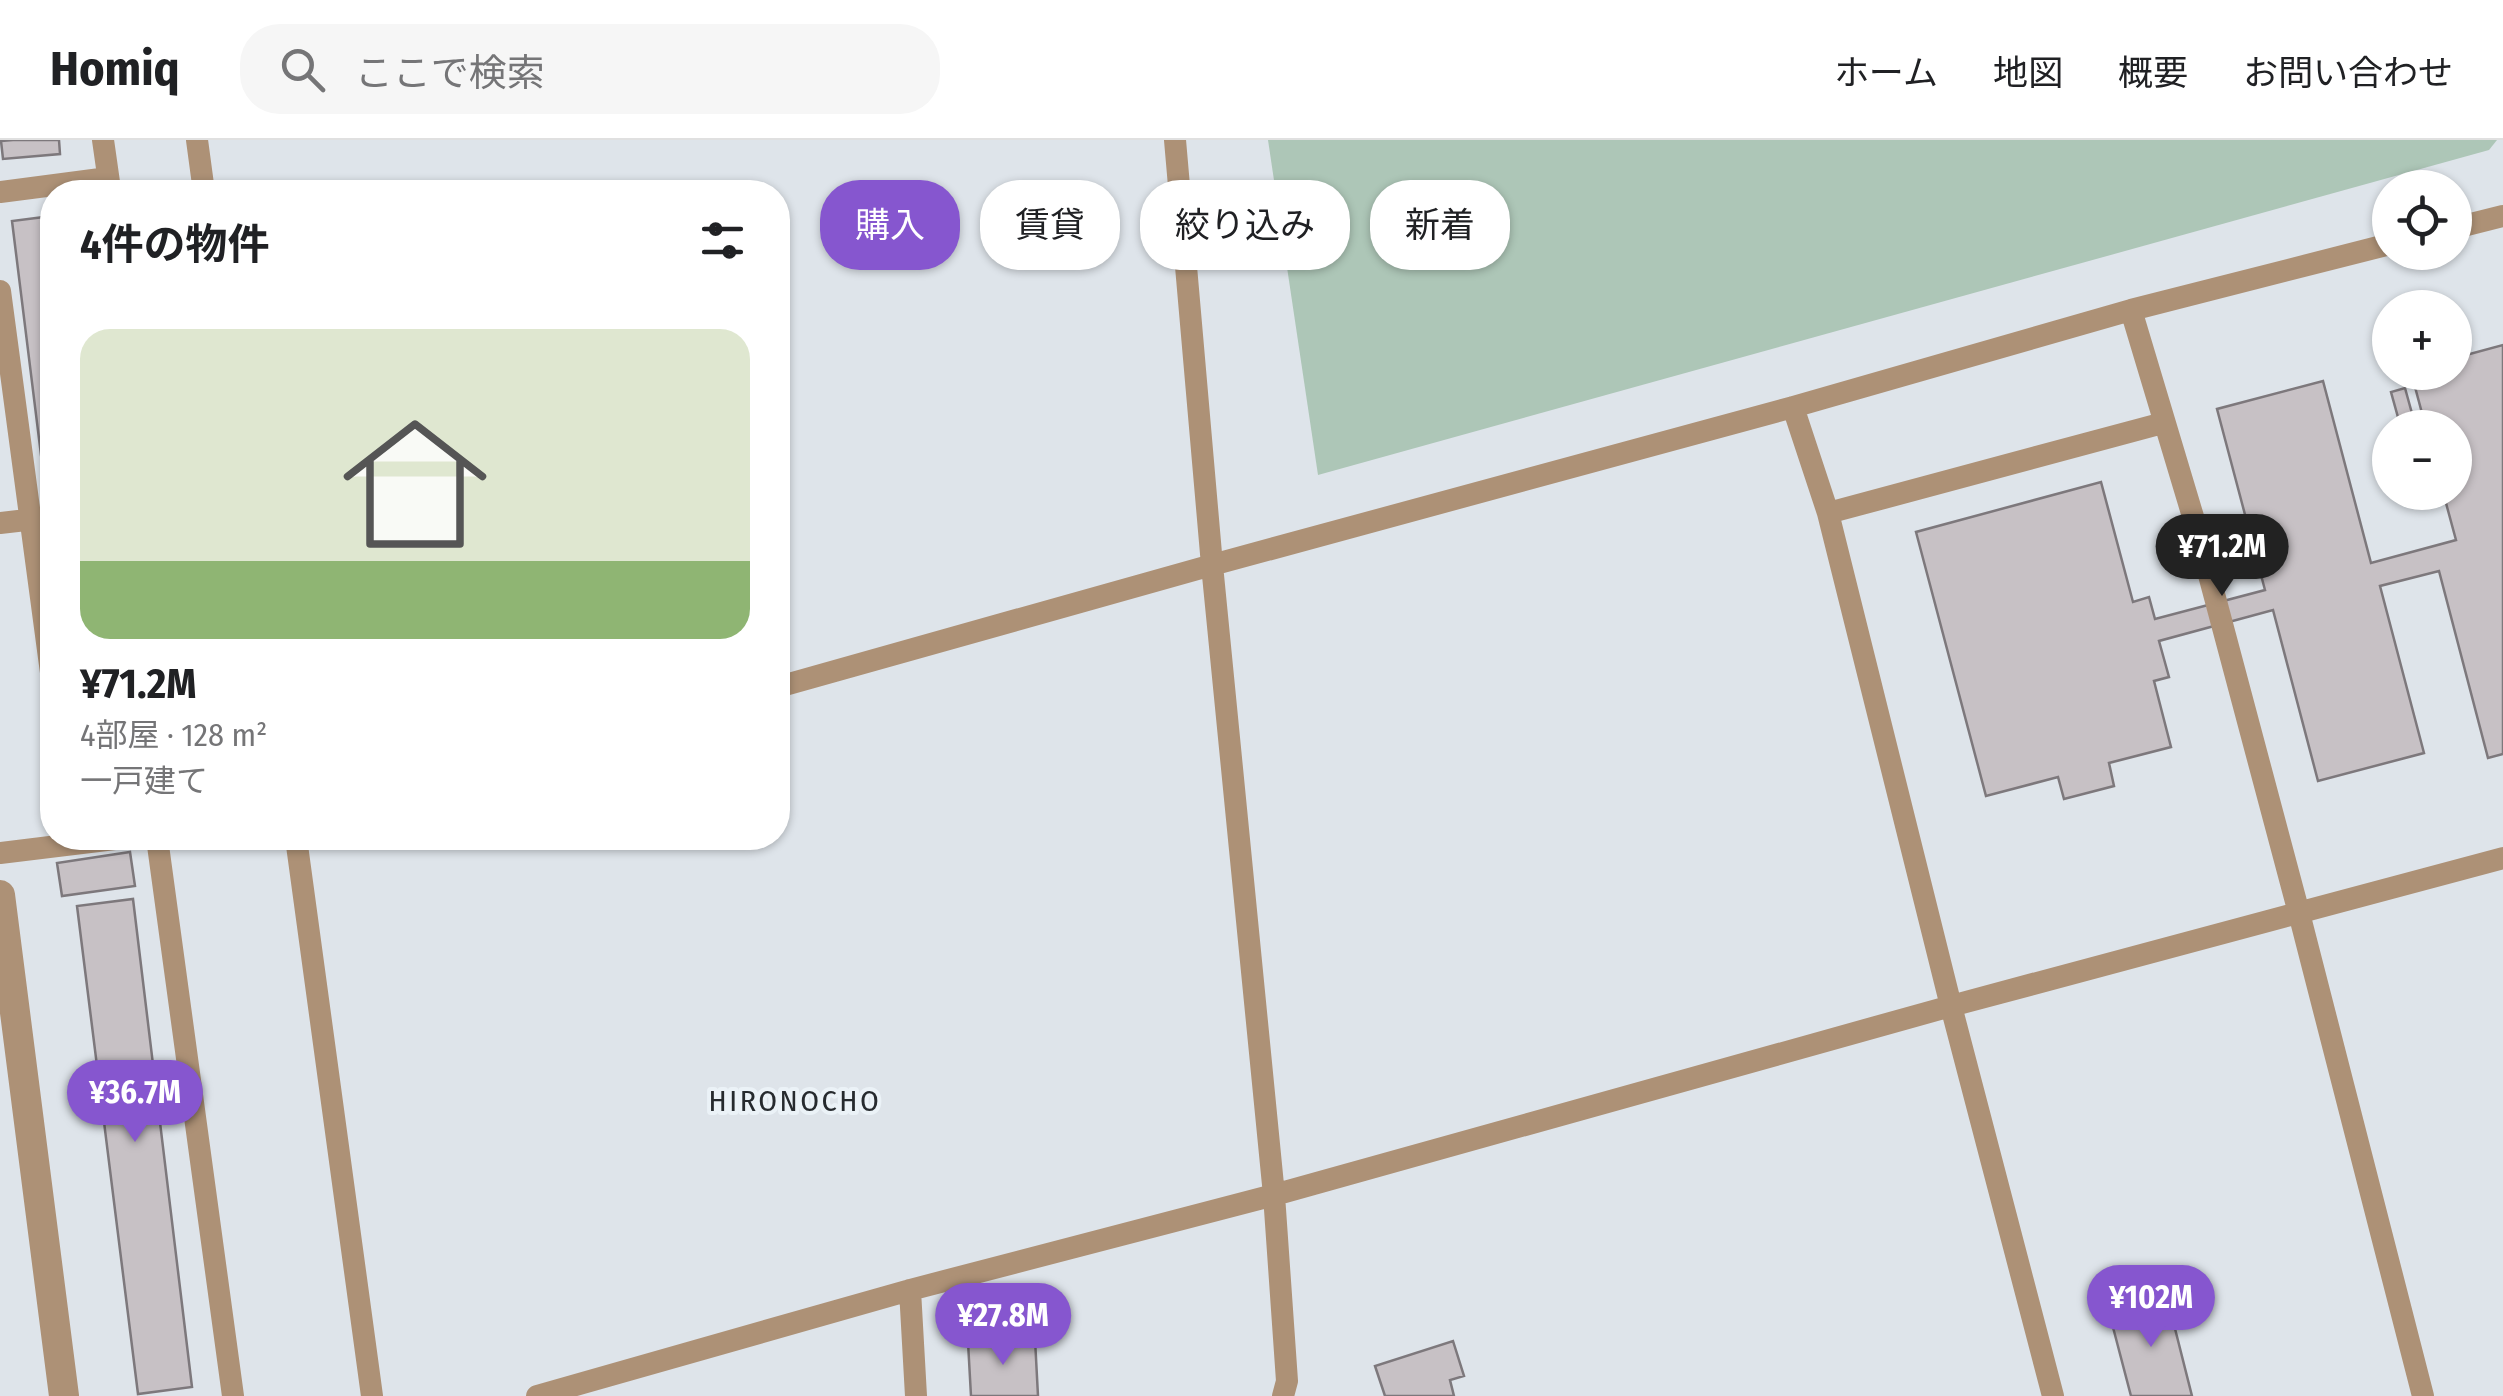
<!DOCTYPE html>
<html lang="ja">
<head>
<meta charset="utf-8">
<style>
	body { margin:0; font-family:"Fira Sans Condensed","Noto Sans JP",sans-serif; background:#f6f6f6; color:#202124; height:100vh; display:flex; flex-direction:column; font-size:38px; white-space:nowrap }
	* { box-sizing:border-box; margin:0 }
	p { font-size:32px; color:#757577 }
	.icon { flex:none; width:55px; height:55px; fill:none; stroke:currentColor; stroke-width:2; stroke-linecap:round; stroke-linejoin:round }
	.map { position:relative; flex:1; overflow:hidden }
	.panel { position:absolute; left:40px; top:40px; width:750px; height:670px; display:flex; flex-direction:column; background:#fff; border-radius:40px; box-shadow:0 2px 8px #0004 }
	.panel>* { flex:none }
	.top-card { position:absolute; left:820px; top:40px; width:950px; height:90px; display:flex; gap:20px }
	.tools { position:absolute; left:2372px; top:30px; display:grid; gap:20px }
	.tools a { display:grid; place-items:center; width:100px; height:100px; border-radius:50%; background:#fff; box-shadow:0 2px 8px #0004; font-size:50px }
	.price { position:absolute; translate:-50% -85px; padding:0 22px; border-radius:35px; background:#8656cf; color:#fff; font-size:32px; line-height:65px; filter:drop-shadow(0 2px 5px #0008) }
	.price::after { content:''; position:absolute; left:50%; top:60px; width:30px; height:22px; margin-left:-15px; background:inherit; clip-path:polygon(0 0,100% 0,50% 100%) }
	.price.on { background:#222; color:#fff }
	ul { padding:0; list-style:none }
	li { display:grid; align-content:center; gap:20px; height:530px; padding:0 40px }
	li span { display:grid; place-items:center; height:310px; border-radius:30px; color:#555 }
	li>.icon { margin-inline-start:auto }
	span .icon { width:180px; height:180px; fill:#fffc; stroke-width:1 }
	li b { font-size:42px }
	h2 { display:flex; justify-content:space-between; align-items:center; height:120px; padding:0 40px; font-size:42px }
	.chip { padding:0 35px; border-radius:40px; background:#fff; box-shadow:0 2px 8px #0004; font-size:35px; line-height:90px }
	.chip.on { background:#8656cf; color:#fff }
	header { display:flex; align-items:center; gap:60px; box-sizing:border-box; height:140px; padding:0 50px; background:#fff; border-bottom:2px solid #e0e0e0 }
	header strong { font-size:48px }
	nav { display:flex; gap:55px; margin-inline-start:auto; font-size:35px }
	.search { width:700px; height:90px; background:#f6f6f6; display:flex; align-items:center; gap:25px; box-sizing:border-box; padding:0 35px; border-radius:40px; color:#757577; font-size:38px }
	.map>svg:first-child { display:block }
	.green { fill:#adc6b7 }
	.building { fill:#c7c1c5; stroke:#7d787c; stroke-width:2.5 }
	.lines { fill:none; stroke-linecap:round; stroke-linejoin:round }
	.lane { stroke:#ad9176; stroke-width:22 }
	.street { stroke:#ad9176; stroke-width:30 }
	.labels { text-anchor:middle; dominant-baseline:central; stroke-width:8; stroke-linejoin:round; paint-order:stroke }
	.quarter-label { font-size:30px; letter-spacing:2.5px; fill:#262a2e; stroke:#ebf2f7 }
</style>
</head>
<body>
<header>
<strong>Homiq</strong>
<div class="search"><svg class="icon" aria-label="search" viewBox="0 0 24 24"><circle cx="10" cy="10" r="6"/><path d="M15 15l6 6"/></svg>ここで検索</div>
<nav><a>ホーム</a><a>地図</a><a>概要</a><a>お問い合わせ</a></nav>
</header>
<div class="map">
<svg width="2503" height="1256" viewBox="0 0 2503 1256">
	<rect width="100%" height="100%" fill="#dee4ea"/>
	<path class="green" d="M1268,0H2497L2489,10L1318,335Z"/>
	<path class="building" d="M13,0H59L60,14L3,19L1,1Z
		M52,76V329L43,331L12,81Z
		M2503,205V614L2488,618L2439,431L2380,446L2424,613L2318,641L2273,470L2159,501L2169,537L2154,541L2171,607L2109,623L2114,646L2064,659L2058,637L1986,656L1916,392L2101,342L2133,462L2149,457L2155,479L2265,450L2217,269L2323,241L2371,423L2456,400L2443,352H2455V288H2426L2411,232H2455V218Z
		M2405,248L2416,288H2401L2391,252Z
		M2416,352H2431L2433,359L2419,363Z
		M130,712L135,746L62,756L57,723Z
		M133,759L192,1247L138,1254L77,766Z
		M2167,1157L2192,1256H2131L2109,1172Z
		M1035,1199L1038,1256H971L968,1202Z
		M1453,1201L1464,1236L1450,1240L1454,1256H1385L1375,1226Z"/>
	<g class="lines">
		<path class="lane" d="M103,0L110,49
			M197,0L204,52
			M1175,0L1212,425L1274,1055L1287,1241L1283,1256
			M0,52L108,38
			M2455,88L2503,76
			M0,151L52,540
			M2131,170L2197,390L2299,773L2423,1256
			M1793,267L1828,373L1951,866L2053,1256
			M1828,373L2163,283
			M0,383L52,377
			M778,547L1212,425L1793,267L2131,170L2390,104
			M157,698L233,1256
			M296,698L372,1256
			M0,713L123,698
			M910,1150L916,1256
			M537,1256L910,1150L1274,1055L1951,866L2503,718"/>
		<path class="street" d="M0,755L64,1256"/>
	</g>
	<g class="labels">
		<g class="quarter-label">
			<text x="795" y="961">HIRONOCHO</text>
		</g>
	</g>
</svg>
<div class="tools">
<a><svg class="icon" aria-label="locate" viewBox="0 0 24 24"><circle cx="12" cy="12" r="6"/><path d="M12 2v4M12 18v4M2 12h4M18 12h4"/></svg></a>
<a>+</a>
<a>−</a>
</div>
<b class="price on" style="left:2222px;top:459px">¥71.2M</b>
<b class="price" style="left:135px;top:1005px">¥36.7M</b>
<b class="price" style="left:2151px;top:1210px">¥102M</b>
<b class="price" style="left:1003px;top:1228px">¥27.8M</b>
<div class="top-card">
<a class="chip on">購入</a>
<a class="chip">賃貸</a>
<a class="chip">絞り込み</a>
<a class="chip">新着</a>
</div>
<section class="panel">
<h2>4件の物件<svg class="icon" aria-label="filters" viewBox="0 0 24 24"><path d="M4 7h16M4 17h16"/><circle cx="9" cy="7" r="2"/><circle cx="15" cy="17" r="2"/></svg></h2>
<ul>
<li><span style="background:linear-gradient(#dfe7d0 75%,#8fb573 0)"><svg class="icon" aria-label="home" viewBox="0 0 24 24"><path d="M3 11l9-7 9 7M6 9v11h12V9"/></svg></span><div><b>¥71.2M</b><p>4部屋 · 128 m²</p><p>一戸建て</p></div></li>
</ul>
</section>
</div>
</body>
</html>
